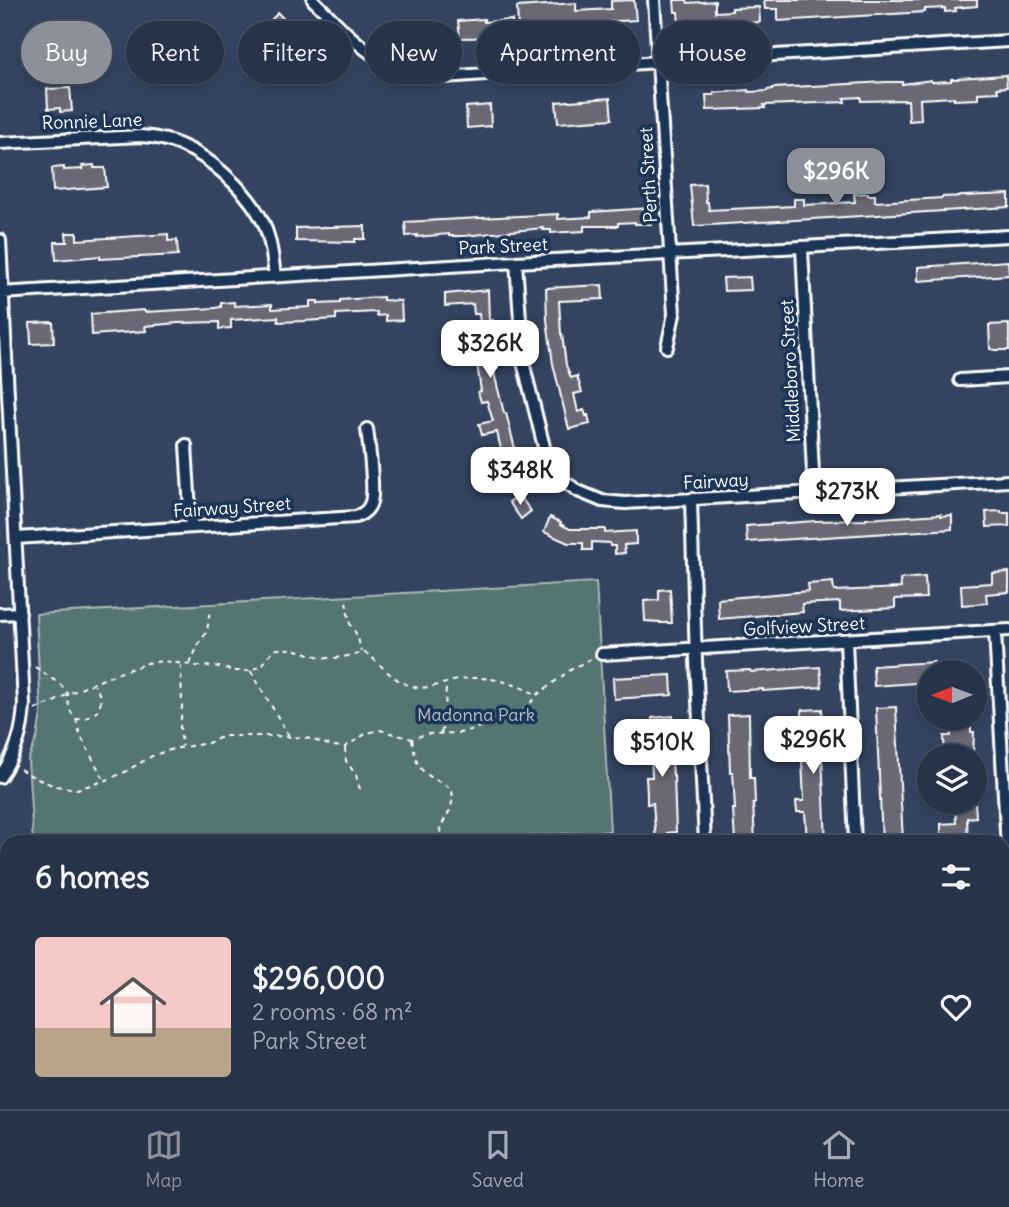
<!DOCTYPE html>
<html lang="en">
<head>
<meta charset="utf-8">
<style>
	body { margin:0; font-family:Delius,sans-serif; background:#2f3b4f; color:#f1f3f6; height:100vh; display:flex; flex-direction:column; font-size:26px; white-space:nowrap }
	* { box-sizing:border-box; margin:0 }
	p { font-size:23px; color:#a4aab4 }
	.icon { flex:none; width:38px; height:38px; fill:none; stroke:currentColor; stroke-width:2; stroke-linecap:round; stroke-linejoin:round }
	.map { position:relative; flex:1; overflow:hidden }
	.drawer { position:absolute; left:0px; top:835px; width:1010px; height:275px; display:flex; flex-direction:column; background:#273348; border-radius:21px 21px 0 0; box-shadow:0 4px 10px #0003,0 0 0 2px #434e60 }
	.drawer>* { flex:none }
	.hud { position:absolute; left:21px; top:21px; width:968px; height:63px; display:flex; gap:14px }
	.needle { width:46px; rotate:269deg }
	.tools { position:absolute; left:917px; top:660px; display:grid; gap:14px }
	.tools a { display:grid; place-items:center; width:70px; height:70px; border-radius:50%; background:#273348; box-shadow:0 4px 10px #0003,0 0 0 2px #434e60; font-size:35px }
	.price { position:absolute; translate:-50% -60px; padding:0 16px; border-radius:14px; background:#fff; color:#222; font-size:23px; line-height:46px; filter:drop-shadow(0 2px 4px #0008) }
	.price::after { content:''; position:absolute; left:50%; top:42px; width:21px; height:16px; margin-left:-10px; background:inherit; clip-path:polygon(0 0,100% 0,50% 100%) }
	.price.current { background:#8c9099; color:#fff }
	ul { padding:0; list-style:none }
	li { display:flex; align-items:center; gap:21px; height:175px; padding:0 35px }
	li span { display:grid; place-items:center; flex:none; width:196px; height:140px; border-radius:7px; color:#555 }
	li>.icon { margin-inline-start:auto }
	span .icon { width:84px; height:84px; fill:#fffc; stroke-width:1 }
	li b { font-size:30px }
	h2 { display:flex; justify-content:space-between; align-items:center; height:84px; padding:0 35px; font-size:30px }
	.chip { padding:0 24px; border-radius:32px; background:#273348; box-shadow:0 4px 10px #0003,0 0 0 2px #434e60; font-size:24px; line-height:63px }
	.chip.current { background:#8c9099; color:#fff }
	.menu { display:flex; justify-content:space-around; align-items:center; height:98px; border-top:2px solid #434e60; background:#273348; font-size:19px; color:#a4aab4 }
	.menu a { display:grid; justify-items:center; gap:4px }
	.menu .current { color:#8c9099 }
	.map>svg:first-child { display:block }
	.green { fill:#557473; stroke:#aabab9; stroke-width:2 }
	.building { fill:#6a6774; stroke:#fff; stroke-width:2 }
	.lines { fill:none; stroke-linecap:round; stroke-linejoin:round }
	.street-casing { stroke:#fff; stroke-width:16 }
	.path { stroke:#fff; stroke-width:2; stroke-dasharray:5 5; stroke-linecap:butt }
	.street { stroke:#1d3557; stroke-width:10 }
	.labels { text-anchor:middle; dominant-baseline:central; stroke-width:7; stroke-linejoin:round; paint-order:stroke }
	.street-label { font-size:18px; fill:#fff; stroke:#1d3557 }
	.park-label { font-size:18px; fill:#b2c0c0; stroke:#1d3557 }
</style>
</head>
<body>
<div class="map">
<svg width="1009" height="1109" viewBox="0 0 1009 1109">
	<rect width="100%" height="100%" fill="#344460"/>
	<filter id="ink" filterUnits="userSpaceOnUse"><feTurbulence type="fractalNoise" baseFrequency=".0143" numOctaves="2"/><feDisplacementMap in="SourceGraphic" scale="14" xChannelSelector="R" yChannelSelector="G"/><feConvolveMatrix kernelMatrix="1 2 1 2 8 2 1 2 1" color-interpolation-filters="sRGB"/></filter>
	<g filter="url(#ink)">
		<path class="green" d="M596,582L610,831L432,842H33L28,760L37,738L41,713L36,614Z"/>
		<path class="building" d="M634,0L636,20L603,22L604,30L580,32L579,22L562,23L563,32L532,36L531,25L518,26L517,7L576,3V11L611,9V1Z
			M674,0H687L688,3L715,1V12L732,11V8L759,7L760,22L688,28L687,25H679L678,12H675Z
			M764,0H977V6L955,8L956,11L945,12V8L925,9V12L778,21V9H765Z
			M278,13L294,30L340,70L331,80L323,72L314,82L304,73L305,71L284,52L286,50L263,28Z
			M484,19V22L512,20L513,37L460,38L458,21Z
			M1006,75L1007,87L997,88L998,92L978,93V99L954,100V97L920,99L921,120L909,121L908,100L861,101V97L844,98L845,102L764,105L765,108L707,110L706,95H714V93L748,90L749,92L767,91V90L773,89V88L793,87L886,82H902V84L931,80L932,82L951,81V79H958V78Z
			M70,88L72,111L60,112V108L48,109L47,89Z
			M610,98L612,119L558,123L556,102Z
			M490,105L491,126L467,128L466,107Z
			M94,165V168H105L107,187L53,191L52,168L64,167V170L83,169L82,166Z
			M705,184L706,202H708L709,210L794,206V199H804V205L855,202L854,194L868,193V195H875V202L942,198V197L1009,194V207L694,226L690,185Z
			M650,208L651,224H635V222L618,223V226H584V231L551,233V230H543V228L464,236H449V234L417,237V235L406,236L405,222L558,214V219L591,217V212Z
			M365,226V239H355V242L296,241V228Z
			M66,233H77V240L168,234V241L177,240L178,255L100,259V256L56,260L55,242H67Z
			M1008,261L1009,275L918,281V267Z
			M750,277L751,290L724,291L723,278Z
			M602,285L603,299L559,301L561,334H562L566,365L571,378L577,376L582,392L574,394L578,412L584,410L586,416L588,415L590,424L569,429L553,364L547,320L546,288Z
			M488,290L489,321L493,320L496,347H493L496,361L492,362L495,377L504,413H506L522,477L509,480L506,467L498,469L496,460L503,458L497,432L482,435L479,424L493,421L487,401L481,402L478,392L481,391L476,357L483,356L479,314H474L473,304L445,306V294Z
			M383,297V300L401,301L402,320L386,321V315L377,316V312L336,314V319L304,321L278,322V317L231,320V328L219,329V322L178,323L145,326L146,331L92,335L91,314L144,310L145,312L215,308L221,307V303L234,302L235,306L272,304V309L310,307V301H318V304L340,303V300Z
			M53,322L54,343L31,344L30,323Z
			M1009,324V350H995L990,349L989,325Z
			M519,495L531,511L521,519L509,502Z
			M1001,511V513H1009V526L987,527L986,512Z
			M941,514V516L952,515V529L747,542L746,526L814,521L866,520V519Z
			M550,517L561,522L560,524L570,529H605V533L636,531V544L624,545L625,553L615,554V546H610V543L592,542V550H583V543H568L544,532Z
			M1009,572V592L986,594L987,603L962,605L961,585L992,583V573Z
			M925,577L926,598L895,599V608L840,611V602L802,604L803,612L719,619L718,599L809,591L808,584L833,582L834,591L901,588L900,579Z
			M670,589L672,623H660V622L645,621L644,601L659,600V590Z
			M934,662L935,672H929V682L874,686L873,666Z
			M820,667L822,687L763,691V689L727,691L726,671L750,670L751,672Z
			M671,675L672,695L614,699L613,678Z
			M896,707L903,842H882L876,708Z
			M822,709L824,734H821L826,842H807L805,812H797L796,801H804L801,740H803L802,710Z
			M749,714L750,778H754L755,803H753L755,842H735L733,809H735L733,772H730L728,715Z
			M673,716L674,741L671,742L673,776H674L676,832L667,833V842H656L653,803L647,804V794L646,777H652L651,748H654L652,718Z
			M950,718H971V732H974L973,756H945L944,736H951Z
			M955,802H975L976,817L967,818L968,842H948V834L941,835V824L956,823Z"/>
		<g class="lines">
			<g class="street-casing">
				<path id="street" d="M313,0C355,41 381,75 444,77L658,62L1009,41
					M654,0L674,314L667,347
					M0,143L141,136C180,138 208,157 235,184C247,196 257,209 264,224C271,241 273,259 275,277
					M0,240L24,703C23,732 16,752 0,777
					M802,248L814,493
					M516,262L523,362L546,455L558,477L578,491L602,501L625,503L1009,481
					M0,293L516,262L1009,236
					M960,380L1009,377
					M186,445L191,527
					M691,500L696,660L705,842
					M16,538L356,517C363,514 369,510 371,502C375,489 369,446 367,429
					M0,614L20,613
					M995,631L1009,886
					M846,641L855,842
					M602,654L1009,630
					M1003,941L1009,901
					M121,1102L122,1109
					M384,1102L385,1109
					M544,1102L545,1109
					M719,1102V1109
					M951,1102L952,1109"/>
			</g>
			<path class="path" d="M346,602L350,624L358,637L361,652
				M190,664L199,643L207,632L210,608
				M181,665L182,707L180,728L182,746
				M35,667L61,685L68,694C68,704 69,712 76,719C98,719 108,703 94,685
				M251,671L289,736
				M35,709L52,703L68,694L111,676L147,663L163,661L197,666L220,667L234,671H251L263,664L273,650C295,645 305,655 327,658C340,659 353,654 366,653C383,665 391,681 415,687C431,690 447,681 463,679C490,675 514,683 537,695
				M76,719L80,735L104,780
				M441,733L445,721L446,683
				M412,739C414,749 415,764 423,771C431,779 443,782 452,790L453,799L450,810L440,828L442,842
				M345,748L346,761L356,775L361,793
				M20,769L35,778L55,786L77,789L104,781L123,773L154,755L173,749L208,743L224,736H275L307,738L332,746L345,747L367,733L380,730L412,739L426,734L460,733L480,727L527,707L537,695L573,668L591,659"/>
			<use href="#street" class="street"/>
		</g>
	</g>
	<g class="labels">
		<g class="street-label">
			<text transform="translate(92 121) rotate(-2)">Ronnie Lane</text>
			<text transform="translate(648 175) rotate(-93)">Perth Street</text>
			<text transform="translate(503 246) rotate(-3)">Park Street</text>
			<text transform="translate(790 371) rotate(-93)">Middleboro Street</text>
			<text transform="translate(716 481) rotate(-3)">Fairway</text>
			<text transform="translate(232 507) rotate(-4)">Fairway Street</text>
			<text transform="translate(804 626) rotate(-3)">Golfview Street</text>
		</g>
		<g class="park-label">
			<text x="476" y="714">Madonna Park</text>
		</g>
	</g>
</svg>
<div class="tools">
<a><svg class="needle" viewBox="-14 -14 28 28"><path d="M0-13l5 13h-10z" fill="#e53935"/><path d="M0 13l5-13h-10z" fill="#a4aab4"/></svg></a>
<a><svg class="icon" aria-label="layers" viewBox="0 0 24 24"><path d="M12 4l9 5-9 5-9-5zM3 14l9 5 9-5"/></svg></a>
</div>
<b class="price current" style="left:836px;top:208px">$296K</b>
<b class="price" style="left:490px;top:380px">$326K</b>
<b class="price" style="left:520px;top:507px">$348K</b>
<b class="price" style="left:847px;top:528px">$273K</b>
<b class="price" style="left:813px;top:776px">$296K</b>
<b class="price" style="left:662px;top:779px">$510K</b>
<div class="hud">
<a class="chip current">Buy</a>
<a class="chip">Rent</a>
<a class="chip">Filters</a>
<a class="chip">New</a>
<a class="chip">Apartment</a>
<a class="chip">House</a>
</div>
<section class="drawer">
<h2>6 homes<svg class="icon" aria-label="filters" viewBox="0 0 24 24"><path d="M4 7h16M4 17h16"/><circle cx="9" cy="7" r="2"/><circle cx="15" cy="17" r="2"/></svg></h2>
<ul>
<li><span style="background:linear-gradient(#f6c9c9 65%,#b9a48a 0)"><svg class="icon" aria-label="home" viewBox="0 0 24 24"><path d="M3 11l9-7 9 7M6 9v11h12V9"/></svg></span><div><b>$296,000</b><p>2 rooms · 68 m²</p><p>Park Street</p></div><svg class="icon" aria-label="heart" viewBox="0 0 24 24"><path d="M12 20l-8-8c-3-5 5-10 8-4 3-6 11-1 8 4z"/></svg></li>
</ul>
</section>
</div>
<nav class="menu">
<a class="current"><svg class="icon" aria-label="map" viewBox="0 0 24 24"><path d="M3 6l6-2 6 2 6-2v14l-6 2-6-2-6 2zM9 4v14M15 6v14"/></svg>Map</a>
<a><svg class="icon" aria-label="saved" viewBox="0 0 24 24"><path d="M7 4h10v16l-5-4-5 4z"/></svg>Saved</a>
<a><svg class="icon" aria-label="home" viewBox="0 0 24 24"><path d="M3 11l9-7 9 7M6 9v11h12V9"/></svg>Home</a>
</nav>
</body>
</html>
